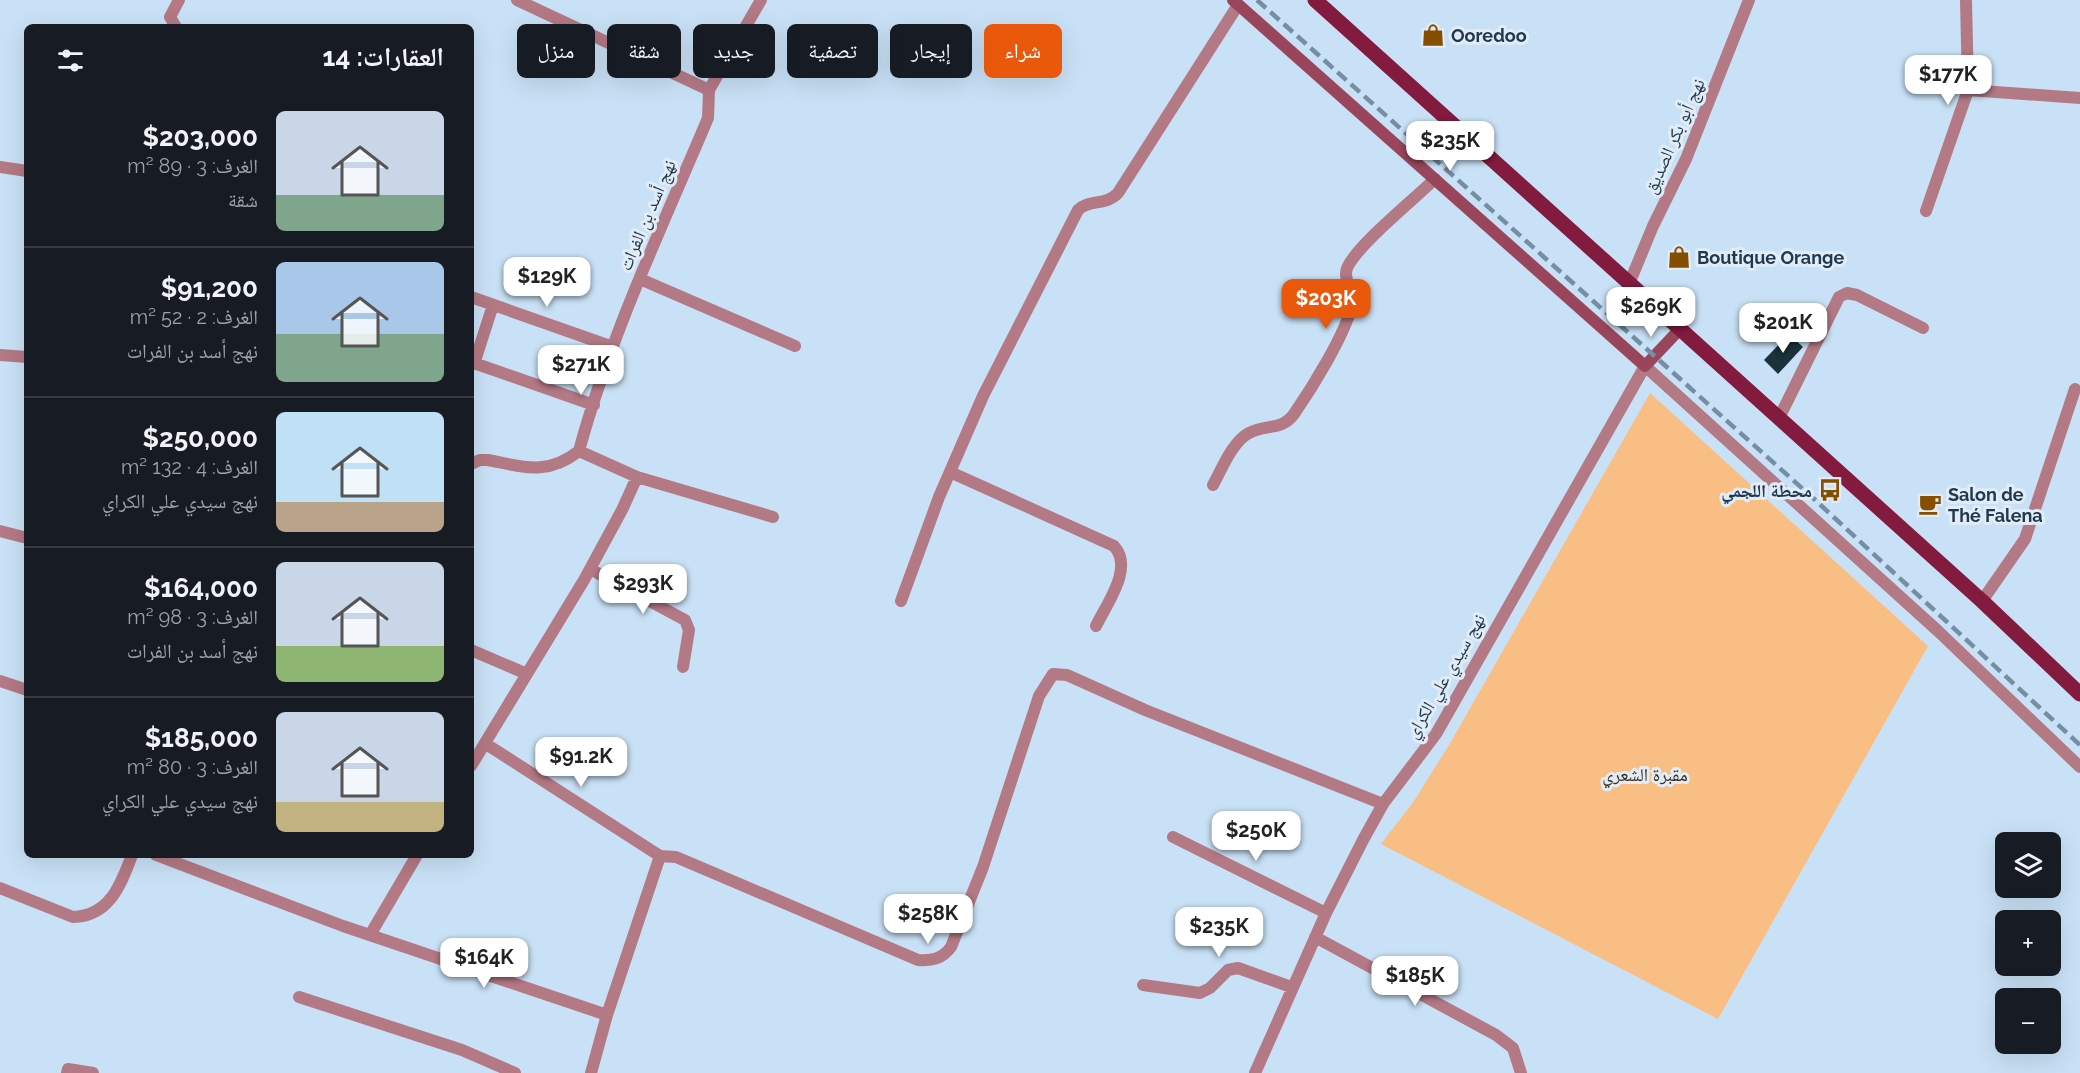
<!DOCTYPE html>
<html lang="ar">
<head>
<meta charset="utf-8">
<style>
	body { margin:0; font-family:Raleway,"Noto Naskh Arabic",sans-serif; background:#20242c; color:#f1f3f6; direction:rtl; height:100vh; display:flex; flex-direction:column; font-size:22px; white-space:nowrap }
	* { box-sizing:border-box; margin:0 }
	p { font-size:20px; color:#9ea1a6 }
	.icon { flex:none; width:33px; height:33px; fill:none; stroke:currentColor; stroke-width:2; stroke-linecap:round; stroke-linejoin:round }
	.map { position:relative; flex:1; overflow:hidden; direction:ltr }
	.drawer { position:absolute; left:24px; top:24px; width:450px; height:834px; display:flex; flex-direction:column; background:#171b24; border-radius:9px; box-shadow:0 6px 24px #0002; direction:rtl }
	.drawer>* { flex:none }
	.top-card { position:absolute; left:492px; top:24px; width:570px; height:54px; direction:rtl; display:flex; gap:12px }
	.buttons { position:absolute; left:1995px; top:832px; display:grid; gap:12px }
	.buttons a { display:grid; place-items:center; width:66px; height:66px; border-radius:9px; background:#171b24; box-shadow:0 6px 24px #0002; font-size:30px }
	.price { position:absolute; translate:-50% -51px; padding:0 14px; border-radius:12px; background:#fff; color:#222; font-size:20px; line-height:39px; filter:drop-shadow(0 2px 3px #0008) }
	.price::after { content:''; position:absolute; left:50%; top:36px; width:18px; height:14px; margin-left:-9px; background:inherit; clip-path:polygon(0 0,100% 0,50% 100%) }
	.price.selected { background:#ea580c; color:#fff }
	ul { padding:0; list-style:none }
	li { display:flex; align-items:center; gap:18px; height:150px; padding:0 30px }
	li+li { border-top:2px solid #363941 }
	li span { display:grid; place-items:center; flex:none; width:168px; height:120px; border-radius:9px; color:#555 }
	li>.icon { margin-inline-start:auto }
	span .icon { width:72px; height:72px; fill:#fffc; stroke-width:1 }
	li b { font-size:26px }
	h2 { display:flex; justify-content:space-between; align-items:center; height:72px; padding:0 30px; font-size:26px }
	.chip { padding:0 21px; border-radius:9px; background:#171b24; box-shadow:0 6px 24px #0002; font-size:21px; line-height:54px }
	.chip.selected { background:#ea580c; color:#fff }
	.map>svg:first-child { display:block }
	.green { fill:#f9be83 }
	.building { fill:#1b323b }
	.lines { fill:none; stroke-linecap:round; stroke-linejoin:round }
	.street { stroke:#b37985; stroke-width:12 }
	.secondary { stroke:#99465c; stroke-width:12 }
	.primary { stroke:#831b3f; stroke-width:15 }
	.rail { stroke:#768ea3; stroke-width:4.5; stroke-dasharray:12 6; stroke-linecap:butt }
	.labels { text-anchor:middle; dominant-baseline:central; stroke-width:6; stroke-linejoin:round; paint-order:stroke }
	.poi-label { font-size:18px; font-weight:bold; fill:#21394e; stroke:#e1ecf7; text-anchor:start }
	.street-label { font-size:18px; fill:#21394e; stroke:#e1ecf7 }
	.park-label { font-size:18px; fill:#3e2c1b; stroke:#e1ecf7 }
</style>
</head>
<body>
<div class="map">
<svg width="2080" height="1073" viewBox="0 0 2080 1073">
	<rect width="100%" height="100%" fill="#c9e1f6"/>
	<path class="green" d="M1650,393L1928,646L1718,1019L1381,844L1414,801L1449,745Z"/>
	<path class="building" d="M1789,334L1803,347L1778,374L1764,360Z"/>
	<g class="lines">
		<path class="street" d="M517,0L709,90
			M176,27L170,17L179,0
			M1968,90L2080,98
			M0,167L27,171
			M1926,211L1968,90L1966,0
			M640,279L795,346
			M1629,284L1653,226L1686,159L1749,0
			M471,297L613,347
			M0,355L27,357
			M471,362L594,405
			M474,364L493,305
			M1779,418L1839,297L1847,293L1857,295L1923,328
			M471,464L480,460H488C524,467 547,476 579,451
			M950,472L1114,546C1134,568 1107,603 1096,626
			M637,477L773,517
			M1213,485C1222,469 1232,442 1249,433C1265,424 1282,431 1294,414C1312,388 1345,335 1352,305C1355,291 1341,278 1348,266C1361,242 1413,200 1435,179
			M0,531L27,538
			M590,569L685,620L689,630L683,667
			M901,601L939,497L983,396L1078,210C1089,199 1106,206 1118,193L1238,5
			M1982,601L2025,539L2075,389
			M471,650L527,674
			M0,681L27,690
			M486,744L660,856L676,857L918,960C932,961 942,959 951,947L983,867L1039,696L1053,674L1067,675L1145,710L1383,804
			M471,766L584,580L622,510L637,477L579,451C610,336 662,227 708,118L709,90L761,0
			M1173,837L1326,913
			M156,855L343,926L607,1015
			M0,888L73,917C110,916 121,884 132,855
			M370,935L417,855
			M1315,937L1496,1035L1513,1048L1521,1073
			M1143,985L1200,993L1210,988L1228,970L1238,968L1291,987
			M299,997L462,1050L515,1073
			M67,1073L68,1069L93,1073
			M591,1073L607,1015L660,856
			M1255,1073L1326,913L1363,840L1383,804L1436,734L1645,366L1938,631L2080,767"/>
		<path class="secondary" d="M1233,0L1645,366L1679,330"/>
		<path class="primary" d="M1315,0L1982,601L2080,694"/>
		<path class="rail" d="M1257,0L1813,498L2080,745"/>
	</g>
	<defs>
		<g id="shop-bare" transform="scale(1.8)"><path d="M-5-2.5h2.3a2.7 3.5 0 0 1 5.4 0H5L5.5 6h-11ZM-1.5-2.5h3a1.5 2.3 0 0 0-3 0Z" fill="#864f00" stroke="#e1ecf7" stroke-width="2.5" paint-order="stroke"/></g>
		<g id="bus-bare" transform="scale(1.8)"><path d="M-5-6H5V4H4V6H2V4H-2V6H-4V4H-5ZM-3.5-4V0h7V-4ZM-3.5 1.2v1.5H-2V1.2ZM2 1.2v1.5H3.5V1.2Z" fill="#864f00" stroke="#e1ecf7" stroke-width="2.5" paint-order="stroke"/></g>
		<g id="cafe-bare" transform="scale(1.8)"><path d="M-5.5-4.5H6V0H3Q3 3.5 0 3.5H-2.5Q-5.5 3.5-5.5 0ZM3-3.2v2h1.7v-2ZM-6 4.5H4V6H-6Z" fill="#864f00" stroke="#e1ecf7" stroke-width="2.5" paint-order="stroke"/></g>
	</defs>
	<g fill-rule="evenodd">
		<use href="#shop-bare" x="1433" y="35"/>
		<use href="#shop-bare" x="1679" y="257"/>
		<use href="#bus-bare" x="1830" y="490"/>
		<use href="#cafe-bare" x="1930" y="504"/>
	</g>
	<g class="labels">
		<g class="poi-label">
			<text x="1451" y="35">Ooredoo</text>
			<text x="1697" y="257">Boutique Orange</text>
			<text x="1812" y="490" text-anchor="end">محطة اللجمي</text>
			<text x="1948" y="494">Salon de<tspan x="1948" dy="21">Thé Falena</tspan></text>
		</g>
		<g class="street-label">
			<text transform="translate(1674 136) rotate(-66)">نهج أبو بكر الصديق</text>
			<text transform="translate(647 215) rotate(-67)">نهج أسد بن الفرات</text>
			<text transform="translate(1445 676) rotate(-60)">نهج سيدي علي الكراي</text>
		</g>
		<g class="park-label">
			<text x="1645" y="774">مقبرة الشعري</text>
		</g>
	</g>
</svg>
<div class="buttons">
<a><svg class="icon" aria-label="layers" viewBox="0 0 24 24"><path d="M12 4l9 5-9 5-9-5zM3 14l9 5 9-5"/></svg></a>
<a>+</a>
<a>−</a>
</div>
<b class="price" style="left:1948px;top:106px">$177K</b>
<b class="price" style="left:1450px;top:172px">$235K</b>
<b class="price" style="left:547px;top:308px">$129K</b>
<b class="price selected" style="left:1326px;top:330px">$203K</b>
<b class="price" style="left:1651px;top:338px">$269K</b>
<b class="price" style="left:1783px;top:354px">$201K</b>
<b class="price" style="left:581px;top:396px">$271K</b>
<b class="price" style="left:643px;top:615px">$293K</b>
<b class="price" style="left:581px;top:788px">$91.2K</b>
<b class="price" style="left:1256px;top:862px">$250K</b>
<b class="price" style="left:928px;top:945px">$258K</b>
<b class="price" style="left:1219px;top:958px">$235K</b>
<b class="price" style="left:484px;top:989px">$164K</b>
<b class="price" style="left:1415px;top:1007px">$185K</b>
<div class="top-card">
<a class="chip selected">شراء</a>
<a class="chip">إيجار</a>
<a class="chip">تصفية</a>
<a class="chip">جديد</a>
<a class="chip">شقة</a>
<a class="chip">منزل</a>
</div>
<section class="drawer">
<h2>العقارات: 14<svg class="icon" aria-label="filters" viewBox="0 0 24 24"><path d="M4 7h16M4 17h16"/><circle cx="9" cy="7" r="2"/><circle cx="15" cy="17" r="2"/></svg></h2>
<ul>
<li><span style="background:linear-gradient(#c9d6e8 70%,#7fa58c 0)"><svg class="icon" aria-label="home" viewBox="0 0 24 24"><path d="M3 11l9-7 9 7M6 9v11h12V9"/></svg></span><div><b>$203,000</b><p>الغرف: 3 · 89 m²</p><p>شقة</p></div></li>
<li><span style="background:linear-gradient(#a9c7e8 60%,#7fa58c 0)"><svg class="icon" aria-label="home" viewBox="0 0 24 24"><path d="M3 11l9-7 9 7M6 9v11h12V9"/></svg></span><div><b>$91,200</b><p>الغرف: 2 · 52 m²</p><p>نهج أسد بن الفرات</p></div></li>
<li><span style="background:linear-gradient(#bfe0f5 75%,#b9a48a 0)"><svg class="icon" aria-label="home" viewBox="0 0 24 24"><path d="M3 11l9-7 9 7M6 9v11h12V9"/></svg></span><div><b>$250,000</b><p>الغرف: 4 · 132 m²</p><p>نهج سيدي علي الكراي</p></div></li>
<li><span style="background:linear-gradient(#c9d6e8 70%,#8fb573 0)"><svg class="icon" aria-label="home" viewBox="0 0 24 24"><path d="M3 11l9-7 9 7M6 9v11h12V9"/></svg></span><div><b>$164,000</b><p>الغرف: 3 · 98 m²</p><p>نهج أسد بن الفرات</p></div></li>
<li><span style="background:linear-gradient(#c9d6e8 75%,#c2b280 0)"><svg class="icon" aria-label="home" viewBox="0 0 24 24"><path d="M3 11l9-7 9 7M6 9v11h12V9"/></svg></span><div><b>$185,000</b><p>الغرف: 3 · 80 m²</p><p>نهج سيدي علي الكراي</p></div></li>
</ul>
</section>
</div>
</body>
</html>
